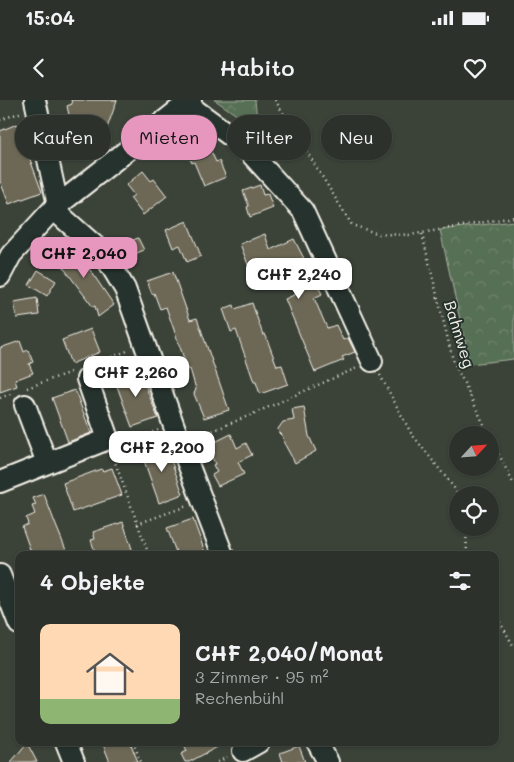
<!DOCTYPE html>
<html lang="de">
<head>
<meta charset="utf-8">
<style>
	body { margin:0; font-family:Mali,sans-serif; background:#343a33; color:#f1f3f6; height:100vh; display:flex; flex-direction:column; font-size:19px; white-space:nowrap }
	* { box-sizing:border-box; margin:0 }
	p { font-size:16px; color:#a6aaa9 }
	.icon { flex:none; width:28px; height:28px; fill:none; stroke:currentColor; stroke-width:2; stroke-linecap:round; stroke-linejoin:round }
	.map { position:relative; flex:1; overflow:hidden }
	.panel { position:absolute; left:15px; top:451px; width:484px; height:195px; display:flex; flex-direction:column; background:#2c322b; border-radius:10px; box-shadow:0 1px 4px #0004,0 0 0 1px #484d47 }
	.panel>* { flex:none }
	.top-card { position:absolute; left:15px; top:15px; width:485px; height:45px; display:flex; gap:10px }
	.needle { width:32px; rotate:64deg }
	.fabs { position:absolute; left:449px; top:326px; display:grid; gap:10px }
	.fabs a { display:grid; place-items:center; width:50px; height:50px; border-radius:50%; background:#2c322b; box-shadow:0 1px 4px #0004,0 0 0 1px #484d47; font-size:25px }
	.price { position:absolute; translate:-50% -42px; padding:0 11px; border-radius:10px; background:#fff; color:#222; font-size:16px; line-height:32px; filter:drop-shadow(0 1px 2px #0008) }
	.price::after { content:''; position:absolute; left:50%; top:30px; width:15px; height:11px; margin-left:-8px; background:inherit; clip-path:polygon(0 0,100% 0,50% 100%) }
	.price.selected { background:#e797bd; color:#111 }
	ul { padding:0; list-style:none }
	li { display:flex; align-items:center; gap:15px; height:125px; padding:0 25px }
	li span { display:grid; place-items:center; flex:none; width:140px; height:100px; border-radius:10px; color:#555 }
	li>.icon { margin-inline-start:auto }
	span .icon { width:60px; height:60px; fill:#fffc; stroke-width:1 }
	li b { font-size:21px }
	h2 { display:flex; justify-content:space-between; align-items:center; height:60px; padding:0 25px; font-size:21px }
	.pill { padding:0 18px; border-radius:22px; background:#2c322b; box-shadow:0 1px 4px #0004,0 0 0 1px #484d47; font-size:18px; line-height:45px }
	.pill.selected { background:#e797bd; color:#111 }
	.status { display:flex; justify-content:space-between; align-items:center; height:35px; padding:0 25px; background:#2c322b; direction:ltr }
	.status svg { height:14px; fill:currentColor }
	header { display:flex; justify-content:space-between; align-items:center; height:65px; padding:0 25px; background:#2c322b; font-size:22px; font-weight:600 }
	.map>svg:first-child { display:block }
	.forest { fill:url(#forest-crowns); stroke:#a6b09e }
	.building { fill:#6d6756; stroke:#f4f1e8 }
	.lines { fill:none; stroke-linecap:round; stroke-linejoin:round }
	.minor-casing { stroke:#f4f1e8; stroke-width:24 }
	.path { stroke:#f4f1e8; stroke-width:2.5; stroke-dasharray:1 4; stroke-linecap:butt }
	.minor { stroke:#26332d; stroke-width:20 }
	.labels { text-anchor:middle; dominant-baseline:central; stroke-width:4; stroke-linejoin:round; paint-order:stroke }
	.street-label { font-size:16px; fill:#f4f1e8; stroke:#26332d }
</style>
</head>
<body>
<div class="status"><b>15:04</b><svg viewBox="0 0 49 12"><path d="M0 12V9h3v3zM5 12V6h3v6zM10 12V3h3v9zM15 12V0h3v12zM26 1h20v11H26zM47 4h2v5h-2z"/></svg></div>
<header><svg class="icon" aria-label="back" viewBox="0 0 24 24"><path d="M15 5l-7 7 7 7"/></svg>Habito<svg class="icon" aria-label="heart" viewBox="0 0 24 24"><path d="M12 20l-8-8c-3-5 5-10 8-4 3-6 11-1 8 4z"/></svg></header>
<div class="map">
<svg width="514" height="662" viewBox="0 0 514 662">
	<defs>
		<pattern id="forest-crowns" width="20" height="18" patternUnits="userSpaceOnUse" patternTransform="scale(1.25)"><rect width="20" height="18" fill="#576f54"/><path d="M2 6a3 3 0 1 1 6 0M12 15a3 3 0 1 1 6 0" fill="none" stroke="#70846d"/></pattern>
	</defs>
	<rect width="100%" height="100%" fill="#3b4339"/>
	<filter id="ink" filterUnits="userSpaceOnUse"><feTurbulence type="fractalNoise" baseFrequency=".02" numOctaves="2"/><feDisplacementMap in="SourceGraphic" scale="10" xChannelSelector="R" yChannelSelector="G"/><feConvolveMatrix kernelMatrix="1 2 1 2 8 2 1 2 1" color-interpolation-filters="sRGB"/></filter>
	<g filter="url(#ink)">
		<path class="forest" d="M214,0H255L258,30L215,0Z
			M514,121V259L470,264L440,130Z"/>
		<path class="building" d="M71,0H117L107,28L86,47L73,33L67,6L72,4Z
			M17,24L42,92L9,104L0,81V31Z
			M204,37L216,62L219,61L226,77L204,86L194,62L192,63L184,46Z
			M143,71L151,81L154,79L167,96L143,115L130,98L134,95L126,85Z
			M260,85L263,95L268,94L273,108L250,117L247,107L249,106L243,91Z
			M187,121L201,156L187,162L180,145L173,148L166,130Z
			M265,134L270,150L294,139L322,194L314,198L327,228L336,225L343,240L348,238L355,252L342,257L344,260L315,272L285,199L303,191L301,187L304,186L295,167L255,182L240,144Z
			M138,138L144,150L130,156L124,144Z
			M71,142L114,205L98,217L95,206L93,207L54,155Z
			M38,170L56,181L47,196L29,185Z
			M173,172L190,220L197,218L229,310L204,318L194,294L196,289L190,269L188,270L166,207L160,209L154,193L152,194L147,181Z
			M37,198L39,215L17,218L14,202Z
			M252,203L263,235L265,234L277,266L282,265L288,284L260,294L256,282H254L236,230L231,232L223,209L234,205L235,209Z
			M91,229L100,252L71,264L62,240Z
			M20,241L24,252L28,250L33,262L29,264L33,273L15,280L17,286L0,292V248Z
			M139,269L158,318L132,327L114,278Z
			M75,290L91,333L68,342L52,298Z
			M304,307L309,336L316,351L295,363L284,343L283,337L279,333L278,329L283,322L294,320L292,309Z
			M231,334L237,348L246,343L252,355L238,362L244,374L218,386L212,375L217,372L213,365L215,364L207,346Z
			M165,343L183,394L159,403L141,352Z
			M112,368L122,395L73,412L63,383L101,369L103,371Z
			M44,394L55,423L68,455H32L22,427L28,424L26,418L35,414L32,406L36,405L33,398Z
			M193,419L206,455H177L167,428Z
			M123,422L134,455H96L91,440L95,439L93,432Z
			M102,642H130L138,662H110Z
			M183,642H227L189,662H185L181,654L187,651Z
			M27,643L37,662H11Z
			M299,646L305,662H283L280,653Z"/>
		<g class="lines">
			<g class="minor-casing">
				<path id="minor" d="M35,0L58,105
					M187,4L243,45L303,111L372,261
					M53,109L104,154L125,189L180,343L223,455
					M0,176L11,155L53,109L191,0
					M25,305L47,363
					M0,382L108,339L87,279
					M0,475L19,524
					M66,642L74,662
					M317,642L328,662
					M243,651L259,642"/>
			</g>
			<path class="path" d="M275,0L352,125L379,134L410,135L514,117
				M0,20L22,12
				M422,134L453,260L489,335
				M93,264L130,250
				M380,275L411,333L455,389L458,395
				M27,288L71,272
				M0,298L13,293
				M490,336L514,385
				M194,338C249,317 303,291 357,268
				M124,342L159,330
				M112,354L149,455
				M137,424L187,406
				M466,428L467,455
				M495,513L514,547
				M133,642L141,662
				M218,662L227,657"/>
			<use href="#minor" class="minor"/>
		</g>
	</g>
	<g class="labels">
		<g class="street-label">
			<text transform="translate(460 234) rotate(73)">Bahnweg</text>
		</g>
	</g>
</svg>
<div class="fabs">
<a><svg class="needle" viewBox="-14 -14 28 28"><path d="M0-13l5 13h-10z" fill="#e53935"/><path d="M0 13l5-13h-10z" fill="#a6aaa9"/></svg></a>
<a><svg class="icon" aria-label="locate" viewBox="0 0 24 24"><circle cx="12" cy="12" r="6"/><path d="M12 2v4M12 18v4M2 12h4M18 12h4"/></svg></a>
</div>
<b class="price selected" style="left:84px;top:179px">CHF 2,040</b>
<b class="price" style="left:299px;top:200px">CHF 2,240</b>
<b class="price" style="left:136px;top:298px">CHF 2,260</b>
<b class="price" style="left:162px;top:373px">CHF 2,200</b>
<div class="top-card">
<a class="pill">Kaufen</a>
<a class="pill selected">Mieten</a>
<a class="pill">Filter</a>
<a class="pill">Neu</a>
</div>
<section class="panel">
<h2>4 Objekte<svg class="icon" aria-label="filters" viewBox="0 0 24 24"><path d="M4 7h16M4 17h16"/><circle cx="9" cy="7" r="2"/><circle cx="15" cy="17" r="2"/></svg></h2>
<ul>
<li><span style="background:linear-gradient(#ffd9b3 75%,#8fb573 0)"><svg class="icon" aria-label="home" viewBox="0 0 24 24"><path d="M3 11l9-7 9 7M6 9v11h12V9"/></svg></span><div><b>CHF 2,040/Monat</b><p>3 Zimmer · 95 m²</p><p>Rechenbühl</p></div></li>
</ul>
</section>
</div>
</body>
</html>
